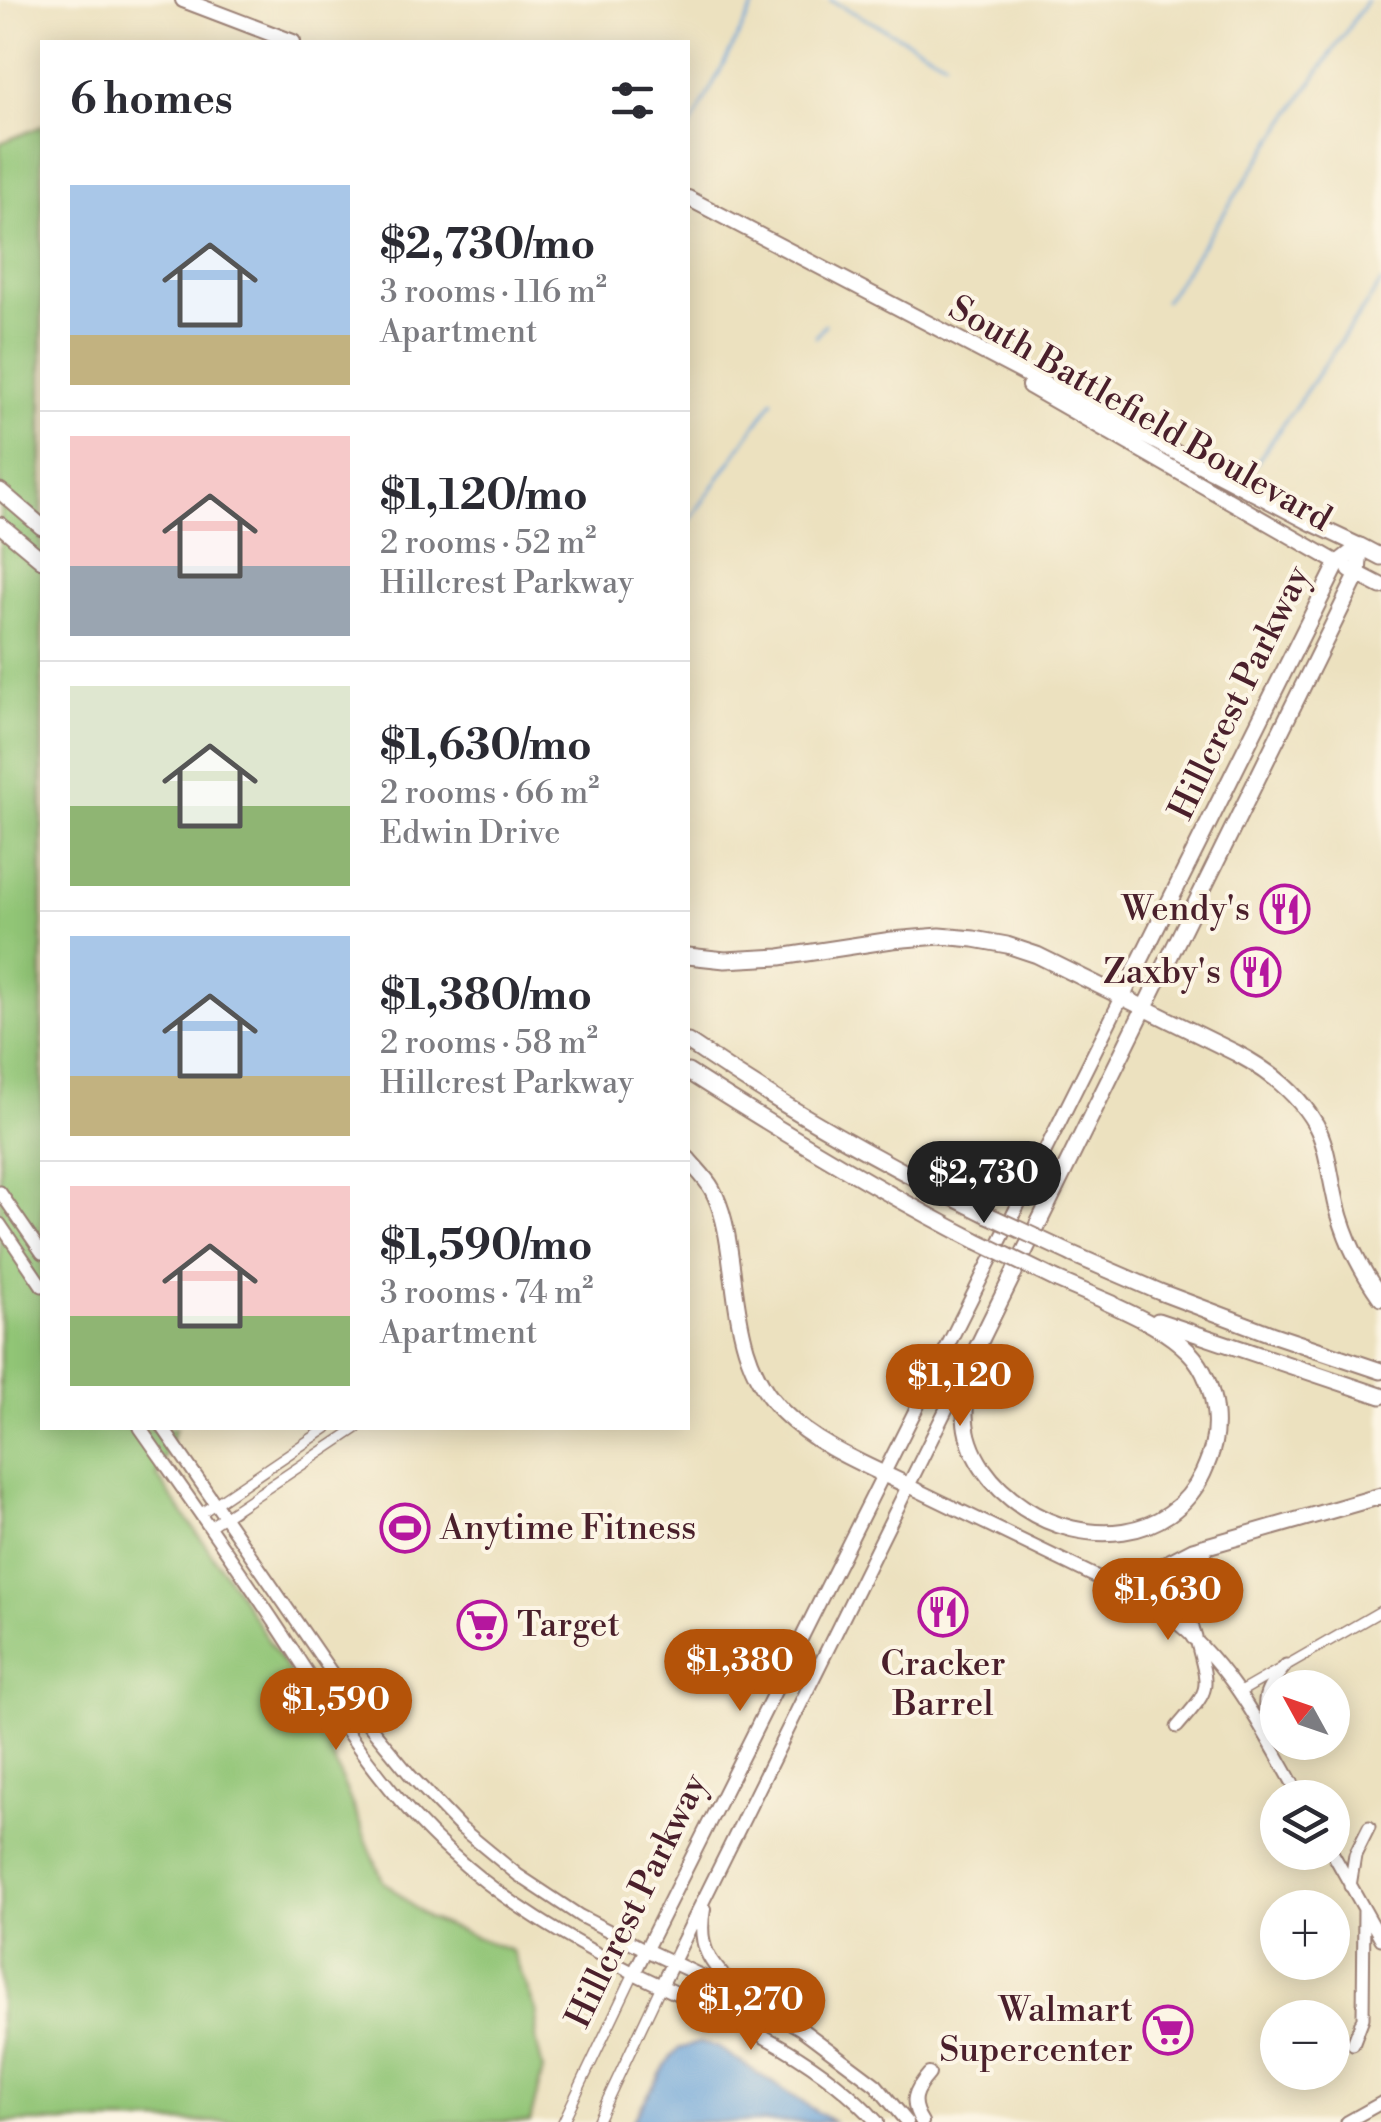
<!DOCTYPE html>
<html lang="en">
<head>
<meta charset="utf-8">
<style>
	body { margin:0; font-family:"Libre Bodoni",serif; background:#f2f2f3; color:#2b2b33; height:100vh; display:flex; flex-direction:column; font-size:38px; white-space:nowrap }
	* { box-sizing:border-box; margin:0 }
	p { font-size:32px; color:#7c7c81 }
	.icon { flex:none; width:55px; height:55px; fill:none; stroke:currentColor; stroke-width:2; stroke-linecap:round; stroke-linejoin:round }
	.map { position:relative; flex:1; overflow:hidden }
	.panel { position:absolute; left:40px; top:40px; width:650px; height:1390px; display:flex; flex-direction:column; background:#fff; border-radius:0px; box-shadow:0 5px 25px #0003 }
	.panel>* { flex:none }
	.needle { width:65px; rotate:310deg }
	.tools { position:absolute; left:1260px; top:1670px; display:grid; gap:20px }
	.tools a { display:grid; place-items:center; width:90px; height:90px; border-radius:50%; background:#fff; box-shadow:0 5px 25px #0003; font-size:50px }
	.price { position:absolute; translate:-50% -85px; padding:0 22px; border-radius:35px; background:#b45309; color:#fff; font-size:32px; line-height:65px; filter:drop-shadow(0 2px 5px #0008) }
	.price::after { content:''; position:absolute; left:50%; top:60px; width:30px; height:22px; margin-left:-15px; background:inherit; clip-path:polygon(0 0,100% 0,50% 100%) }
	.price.active { background:#222; color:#fff }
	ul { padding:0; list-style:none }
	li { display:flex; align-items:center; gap:30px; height:250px; padding:0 30px }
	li+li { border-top:2px solid #e1e1e2 }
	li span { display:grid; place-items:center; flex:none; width:280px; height:200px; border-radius:0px; color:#555 }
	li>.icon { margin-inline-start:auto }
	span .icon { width:120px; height:120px; fill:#fffc; stroke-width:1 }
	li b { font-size:42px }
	h2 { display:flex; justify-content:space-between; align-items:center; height:120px; padding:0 30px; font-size:42px }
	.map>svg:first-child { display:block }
	.green { fill:#91c576; stroke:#6e7250; stroke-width:2.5 }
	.water { fill:#68a2d8; stroke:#596082; stroke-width:2.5 }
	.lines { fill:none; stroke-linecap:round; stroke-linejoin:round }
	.stream { stroke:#68a2d8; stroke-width:2.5 }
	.minor-casing { stroke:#9b8075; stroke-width:12 }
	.tertiary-casing { stroke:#9b8075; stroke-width:15 }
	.secondary-casing { stroke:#9b8075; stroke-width:16 }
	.primary-casing { stroke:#9b8075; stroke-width:18 }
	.trunk-casing { stroke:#9b8075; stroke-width:19 }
	.motorway-casing { stroke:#9b8075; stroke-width:19 }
	.minor { stroke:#fff; stroke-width:9 }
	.tertiary { stroke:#fff; stroke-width:11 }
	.secondary { stroke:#fff; stroke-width:12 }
	.primary { stroke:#fff; stroke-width:14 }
	.trunk { stroke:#fff; stroke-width:15 }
	.motorway { stroke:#fff; stroke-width:15 }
	.motorway-bridge-casing { stroke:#9b8075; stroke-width:19; stroke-linecap:butt }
	.motorway-bridge { stroke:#fff; stroke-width:15 }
	.labels { text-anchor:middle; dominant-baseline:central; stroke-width:8; stroke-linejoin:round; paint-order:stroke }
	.street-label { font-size:35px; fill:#4a1f2b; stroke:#fcf5e5 }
	.poi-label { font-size:35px; fill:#4a1f2b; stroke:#fcf5e5; text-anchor:end }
</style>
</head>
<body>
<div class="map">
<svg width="1381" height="2122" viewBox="0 0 1381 2122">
	<rect width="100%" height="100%" fill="#fcf5e5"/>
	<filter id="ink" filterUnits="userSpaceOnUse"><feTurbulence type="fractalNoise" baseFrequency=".01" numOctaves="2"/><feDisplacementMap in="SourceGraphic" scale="20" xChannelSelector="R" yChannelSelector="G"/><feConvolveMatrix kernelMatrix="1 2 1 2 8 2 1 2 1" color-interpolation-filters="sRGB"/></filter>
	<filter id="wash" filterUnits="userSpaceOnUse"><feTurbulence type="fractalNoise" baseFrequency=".0048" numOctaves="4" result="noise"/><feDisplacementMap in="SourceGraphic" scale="40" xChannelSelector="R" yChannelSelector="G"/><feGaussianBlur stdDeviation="2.25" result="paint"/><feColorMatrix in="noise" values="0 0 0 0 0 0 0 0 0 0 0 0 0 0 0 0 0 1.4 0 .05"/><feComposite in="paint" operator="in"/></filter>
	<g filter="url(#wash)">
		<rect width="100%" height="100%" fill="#ece1bf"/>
		<path class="green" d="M42,126V1428H176L157,1476L234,1586L316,1716L383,1881L427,1918L512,1951L537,2013L536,2039L543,2070L530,2122H0V143Z"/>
		<path class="water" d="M700,2042L717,2047L833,2122H632L671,2056L678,2049Z"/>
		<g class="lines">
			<path class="stream" d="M830,0L945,61
				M688,132L757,0
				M1165,301L1367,0
				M816,337L825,324
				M1243,482L1381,283
				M688,523L773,400"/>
		</g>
	</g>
	<g filter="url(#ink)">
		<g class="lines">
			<g class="minor-casing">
				<path id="minor" d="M200,1514L327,1428
					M209,1527L357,1428
					M1240,1692L1381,1611
					M563,2122L634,1973
					M597,2122L661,1986"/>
			</g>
			<g class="tertiary-casing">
				<path id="tertiary" d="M0,1192L42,1253
					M0,1224L42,1286
					M140,1428C187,1495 234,1561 279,1629C331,1708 379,1788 450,1852C505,1903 568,1939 634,1973
					M163,1428L363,1718L410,1775L461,1828L518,1875L580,1916L646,1950
					M1108,1583C1129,1593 1150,1603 1169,1617C1231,1663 1263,1732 1301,1798
					M1177,1727C1210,1688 1210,1693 1197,1643
					M1268,1733C1262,1695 1262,1695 1286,1665
					M1332,1852L1381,1939
					M1350,1886L1355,1855L1369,1827
					M1353,2044L1363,2018L1364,1909
					M1347,2122L1381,2103"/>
			</g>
			<g class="secondary-casing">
				<path id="secondary" d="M909,1486L1107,1582
					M704,1909C697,1947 709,1962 735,1988
					M646,1950L744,1996L800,2028L876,2085L907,2122
					M661,1986L968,1365
					M877,2122C812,2050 720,2015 634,1973L1122,997
					M922,2122C909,2102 914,2091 929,2074"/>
			</g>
			<g class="primary-casing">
				<path id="primary" d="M183,0L293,42
					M688,198L1311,523L1360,546
					M1029,386L1338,563"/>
			</g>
			<g class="trunk-casing">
				<path id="trunk" d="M1360,546L1381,557
					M1350,570L1381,586
					M1122,997L1338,563L1360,546
					M974,1354L1358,574L1360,546"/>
			</g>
			<g class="motorway-casing">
				<path id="motorway" d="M0,491L42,527
					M0,525L42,560
					M688,956L725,960L780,957L892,940L940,936L974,939L1007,945L1037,955L1236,1053C1268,1070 1298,1093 1316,1125C1327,1146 1329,1170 1334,1192C1341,1230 1358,1266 1381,1298
					M688,1042C783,1107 884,1164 988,1215
					M688,1072C782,1132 877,1190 977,1241
					M688,1159C695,1168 706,1178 712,1189C723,1209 727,1233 730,1255C738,1311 740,1370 783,1412C817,1446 866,1465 909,1486
					M1072,1254L1160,1292L1271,1334L1381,1371
					M1057,1280L1113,1304
					M1158,1321L1381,1396
					M974,1354C970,1374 965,1395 965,1415C966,1455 992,1487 1024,1508C1083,1547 1170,1543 1203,1473C1212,1453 1217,1437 1215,1414C1213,1392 1205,1368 1189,1352C1165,1328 1134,1315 1104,1301
					M1107,1582L1143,1576L1193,1550L1381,1496
					M1194,1637C1183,1606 1179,1573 1206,1549"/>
			</g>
			<use href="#minor" class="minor"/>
			<use href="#tertiary" class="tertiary"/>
			<use href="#secondary" class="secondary"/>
			<use href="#primary" class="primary"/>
			<use href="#trunk" class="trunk"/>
			<use href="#motorway" class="motorway"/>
			<g class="motorway-bridge-casing">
				<path id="motorway-bridge" d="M988,1215L1072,1254
					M977,1241L1057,1280"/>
			</g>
			<use href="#motorway-bridge" class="motorway-bridge"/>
		</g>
	</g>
	<defs>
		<g id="restaurant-ring" transform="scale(2.5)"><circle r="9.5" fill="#fcf5e5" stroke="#b5179e" stroke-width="1.5"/><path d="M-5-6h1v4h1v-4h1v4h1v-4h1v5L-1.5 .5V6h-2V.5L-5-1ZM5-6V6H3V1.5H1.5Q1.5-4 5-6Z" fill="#b5179e"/></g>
		<g id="stadium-ring" transform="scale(2.5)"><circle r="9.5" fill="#fcf5e5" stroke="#b5179e" stroke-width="1.5"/><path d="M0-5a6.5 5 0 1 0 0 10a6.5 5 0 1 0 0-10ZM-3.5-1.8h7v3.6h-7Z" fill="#b5179e"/></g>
		<g id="supermarket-ring" transform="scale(2.5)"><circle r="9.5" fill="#fcf5e5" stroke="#b5179e" stroke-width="1.5"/><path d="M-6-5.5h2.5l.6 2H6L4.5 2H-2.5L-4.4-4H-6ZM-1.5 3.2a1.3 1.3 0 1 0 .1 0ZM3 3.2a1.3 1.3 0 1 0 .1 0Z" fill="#b5179e"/></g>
	</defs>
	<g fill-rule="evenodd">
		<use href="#restaurant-ring" x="1285" y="909"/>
		<use href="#restaurant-ring" x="1256" y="972"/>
		<use href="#stadium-ring" x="405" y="1528"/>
		<use href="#restaurant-ring" x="943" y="1612"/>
		<use href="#supermarket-ring" x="482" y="1625"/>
		<use href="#supermarket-ring" x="1168" y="2030"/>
	</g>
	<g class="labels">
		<g class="street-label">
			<text transform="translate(1140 414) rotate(30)">South Battlefield Boulevard</text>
			<text transform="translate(1240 693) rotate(-64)">Hillcrest Parkway</text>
			<text transform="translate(637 1901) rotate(-64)">Hillcrest Parkway</text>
		</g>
		<g class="poi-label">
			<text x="1250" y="909">Wendy's</text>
			<text x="1221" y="972">Zaxby's</text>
			<text x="440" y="1528" text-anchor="start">Anytime Fitness</text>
			<text x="517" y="1625" text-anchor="start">Target</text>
			<text x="943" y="1664" text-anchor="middle">Cracker<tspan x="943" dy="40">Barrel</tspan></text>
			<text x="1133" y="2010">Walmart<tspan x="1133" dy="40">Supercenter</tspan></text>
		</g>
	</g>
</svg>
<div class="tools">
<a><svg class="needle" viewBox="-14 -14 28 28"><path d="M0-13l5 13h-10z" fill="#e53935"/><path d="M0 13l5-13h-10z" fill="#7c7c81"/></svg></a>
<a><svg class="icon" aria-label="layers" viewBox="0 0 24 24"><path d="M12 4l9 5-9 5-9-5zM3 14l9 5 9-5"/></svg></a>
<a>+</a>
<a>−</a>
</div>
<b class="price active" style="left:984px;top:1226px">$2,730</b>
<b class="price" style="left:960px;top:1429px">$1,120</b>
<b class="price" style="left:1168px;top:1643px">$1,630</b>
<b class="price" style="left:740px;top:1714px">$1,380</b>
<b class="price" style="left:336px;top:1753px">$1,590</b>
<b class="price" style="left:751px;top:2053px">$1,270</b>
<section class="panel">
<h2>6 homes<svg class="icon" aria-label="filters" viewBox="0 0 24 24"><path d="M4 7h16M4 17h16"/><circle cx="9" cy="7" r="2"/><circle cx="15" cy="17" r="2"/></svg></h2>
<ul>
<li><span style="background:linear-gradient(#a9c7e8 75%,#c2b280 0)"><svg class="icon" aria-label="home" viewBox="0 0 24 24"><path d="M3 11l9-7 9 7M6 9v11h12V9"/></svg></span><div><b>$2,730/mo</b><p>3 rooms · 116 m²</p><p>Apartment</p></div></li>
<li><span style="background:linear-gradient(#f6c9c9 65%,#9aa5b1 0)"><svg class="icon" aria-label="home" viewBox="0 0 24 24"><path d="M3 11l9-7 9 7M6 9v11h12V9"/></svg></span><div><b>$1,120/mo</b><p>2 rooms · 52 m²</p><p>Hillcrest Parkway</p></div></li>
<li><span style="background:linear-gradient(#dfe7d0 60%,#8fb573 0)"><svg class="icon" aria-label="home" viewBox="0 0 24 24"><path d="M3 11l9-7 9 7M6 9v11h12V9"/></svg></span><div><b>$1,630/mo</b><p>2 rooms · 66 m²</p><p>Edwin Drive</p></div></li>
<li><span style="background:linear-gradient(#a9c7e8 70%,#c2b280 0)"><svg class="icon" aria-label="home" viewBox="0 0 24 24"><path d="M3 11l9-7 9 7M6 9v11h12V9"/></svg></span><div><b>$1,380/mo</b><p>2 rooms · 58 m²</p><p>Hillcrest Parkway</p></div></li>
<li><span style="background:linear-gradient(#f6c9c9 65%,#8fb573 0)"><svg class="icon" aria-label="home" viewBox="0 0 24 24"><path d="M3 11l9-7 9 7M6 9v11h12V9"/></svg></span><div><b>$1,590/mo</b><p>3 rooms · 74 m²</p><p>Apartment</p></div></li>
</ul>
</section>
</div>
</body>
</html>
